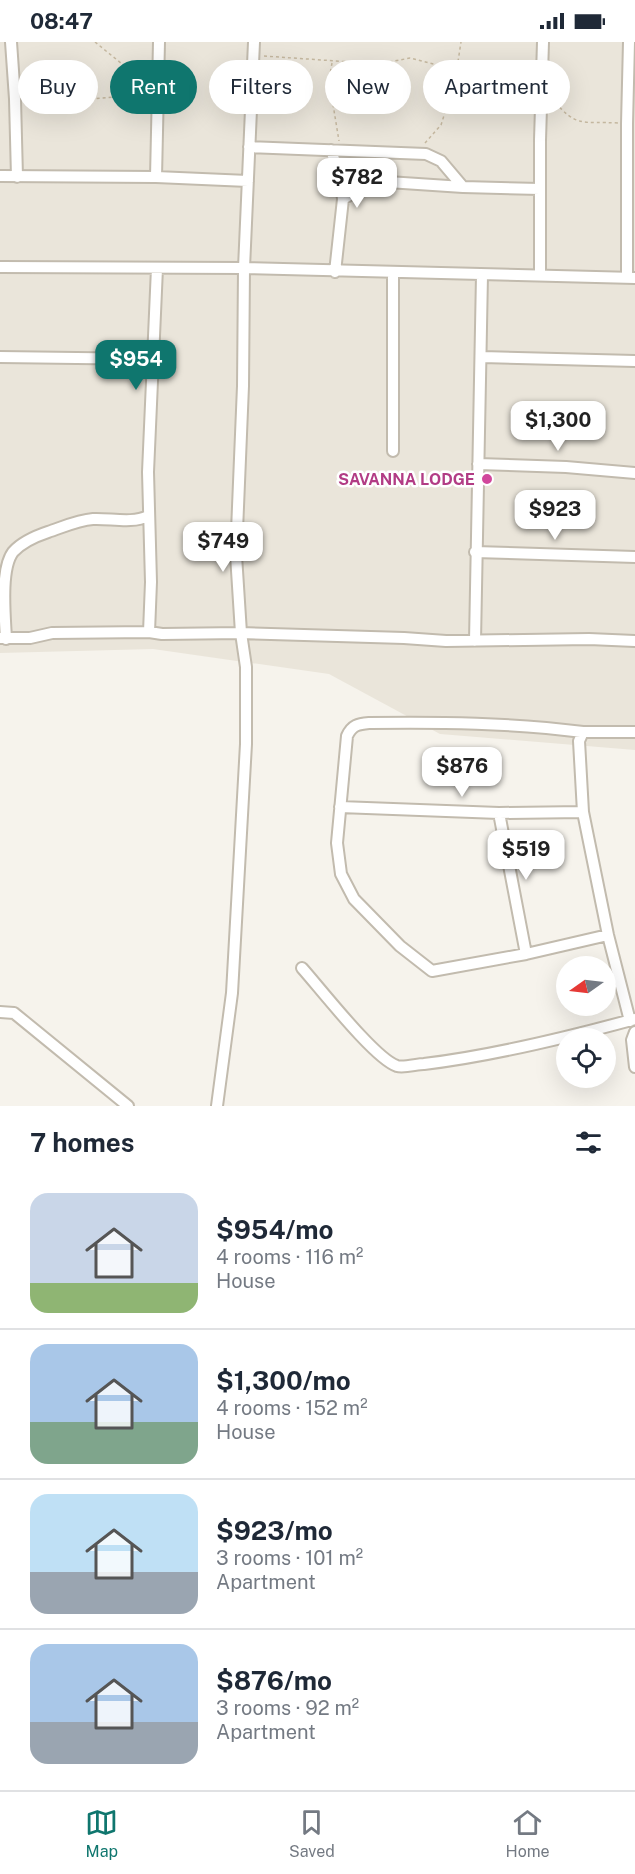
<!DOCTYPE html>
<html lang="en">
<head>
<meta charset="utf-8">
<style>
	body { margin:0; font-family:"Public Sans",sans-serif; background:#f2f2f3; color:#1f2937; height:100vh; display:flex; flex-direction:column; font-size:22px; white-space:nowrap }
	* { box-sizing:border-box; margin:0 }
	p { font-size:20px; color:#747a83 }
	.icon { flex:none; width:33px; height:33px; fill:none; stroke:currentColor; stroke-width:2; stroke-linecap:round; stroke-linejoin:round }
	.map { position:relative; height:1064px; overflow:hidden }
	.drawer { display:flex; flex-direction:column; background:#fff; flex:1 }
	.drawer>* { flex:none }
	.banner { position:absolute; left:18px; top:18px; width:600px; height:54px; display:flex; gap:12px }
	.needle { width:39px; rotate:256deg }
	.controls { position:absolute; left:556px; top:914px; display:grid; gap:12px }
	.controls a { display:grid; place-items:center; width:60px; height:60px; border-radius:50%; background:#fff; box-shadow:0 6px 24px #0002; font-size:30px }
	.price { position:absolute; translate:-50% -51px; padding:0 14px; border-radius:12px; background:#fff; color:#222; font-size:20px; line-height:39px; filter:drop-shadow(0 2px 3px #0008) }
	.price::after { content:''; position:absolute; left:50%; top:36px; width:18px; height:14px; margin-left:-9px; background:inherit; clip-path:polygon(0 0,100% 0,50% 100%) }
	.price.selected { background:#0f766e; color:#fff }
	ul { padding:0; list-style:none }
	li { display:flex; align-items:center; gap:18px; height:150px; padding:0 30px }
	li+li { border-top:2px solid #e0e1e3 }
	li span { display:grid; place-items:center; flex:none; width:168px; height:120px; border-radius:18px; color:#555 }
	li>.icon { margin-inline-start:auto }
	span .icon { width:72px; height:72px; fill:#fffc; stroke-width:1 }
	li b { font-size:26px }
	h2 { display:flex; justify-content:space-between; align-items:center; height:72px; padding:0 30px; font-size:26px }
	.pill { padding:0 21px; border-radius:27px; background:#fff; box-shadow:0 6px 24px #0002; font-size:21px; line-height:54px }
	.pill.selected { background:#0f766e; color:#fff }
	.status { display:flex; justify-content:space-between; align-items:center; height:42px; padding:0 30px; background:#fff; direction:ltr }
	.status svg { height:16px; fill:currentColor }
	.menu { display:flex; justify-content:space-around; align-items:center; height:84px; border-top:2px solid #e0e1e3; background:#fff; font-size:16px; color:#747a83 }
	.menu a { display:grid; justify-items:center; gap:3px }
	.menu .selected { color:#0f766e }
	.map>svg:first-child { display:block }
	.residential { fill:#eae5da }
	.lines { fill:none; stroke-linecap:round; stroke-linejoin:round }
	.street-casing { stroke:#c2bbae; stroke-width:14 }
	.path { stroke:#c4b79f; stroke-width:1.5; stroke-dasharray:3 3; stroke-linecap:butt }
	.street { stroke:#fff; stroke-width:10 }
	.hotel-dot { fill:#d1479c; stroke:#fff; stroke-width:2 }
	.labels { text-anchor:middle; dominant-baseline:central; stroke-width:5; stroke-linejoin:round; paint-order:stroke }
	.hotel-label { font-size:16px; font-weight:bold; fill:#b23c85; stroke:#fff; text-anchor:end }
</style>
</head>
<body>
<div class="status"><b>08:47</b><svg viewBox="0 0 49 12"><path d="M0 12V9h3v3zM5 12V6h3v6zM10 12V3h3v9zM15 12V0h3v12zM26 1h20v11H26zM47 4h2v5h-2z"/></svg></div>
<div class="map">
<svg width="635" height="1064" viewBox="0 0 635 1064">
	<rect width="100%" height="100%" fill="#f6f3ec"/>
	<path class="residential" d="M0,0H635V708L440,692L329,632L153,607L0,611Z"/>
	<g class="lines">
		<g class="street-casing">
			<path id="street" d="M11,0L15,57L17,135
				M249,105L426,112L441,119L463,145
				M331,108L340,135L343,157L335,230
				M0,134L156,135L248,139
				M156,135L159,0
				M343,157L366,144L388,140L463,145L540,147
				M0,225L244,226L635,236
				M540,234V98L543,0
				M627,236V82L629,0
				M0,315L153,317
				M482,315L635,319
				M393,409V231
				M478,422L566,425L635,431
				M475,510L635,515
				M149,590L151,540L148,430L157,226
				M0,596H30L52,591L149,590L162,592L241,591L404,596L446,599L589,597L635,599
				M6,597C5,575 0,527 13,510C22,500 36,494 48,490C63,485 78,478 93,477C110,476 132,482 148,474
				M475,599L482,233
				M583,690C511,681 442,680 369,681C358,682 352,683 347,694L337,801L341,832L354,857L400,904L432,929L526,912L608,893
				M340,765L499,771L583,770
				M499,771L526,912
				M302,926C320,946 375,1017 397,1024C404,1026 417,1022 424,1022C492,1014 569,995 635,977
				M0,970L14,971L128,1064
				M630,979L608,893L583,770L579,699L583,690H635
				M635,990L632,998L635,1025
				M217,1064L232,951L246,702V625L241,591L236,513L243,344L244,226L254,0"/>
		</g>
		<path class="path" d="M95,0L127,26L146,56
			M264,14L379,22L410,16L437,23L457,26
			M332,21L329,38L339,99
			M552,56C576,87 583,79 618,81
			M25,57L59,55L78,58L114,55L149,57
			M334,58C351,50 372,43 379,24
			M425,101L441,83L455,39L461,0"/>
		<use href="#street" class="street"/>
	</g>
	<circle class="hotel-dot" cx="487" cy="437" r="6"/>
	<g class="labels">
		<g class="hotel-label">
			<text x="475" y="437">SAVANNA LODGE</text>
		</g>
	</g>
</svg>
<div class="controls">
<a><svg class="needle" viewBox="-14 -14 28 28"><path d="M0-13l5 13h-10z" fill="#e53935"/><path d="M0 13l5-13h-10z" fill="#747a83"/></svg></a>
<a><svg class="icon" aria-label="locate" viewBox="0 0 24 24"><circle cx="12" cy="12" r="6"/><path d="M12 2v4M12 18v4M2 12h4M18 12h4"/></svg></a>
</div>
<b class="price" style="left:357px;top:167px">$782</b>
<b class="price selected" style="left:136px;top:349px">$954</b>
<b class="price" style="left:558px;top:410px">$1,300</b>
<b class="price" style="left:555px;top:499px">$923</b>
<b class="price" style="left:223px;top:531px">$749</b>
<b class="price" style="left:462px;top:756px">$876</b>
<b class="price" style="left:526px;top:839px">$519</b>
<div class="banner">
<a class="pill">Buy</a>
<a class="pill selected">Rent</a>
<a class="pill">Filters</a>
<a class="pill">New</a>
<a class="pill">Apartment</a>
</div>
</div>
<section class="drawer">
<h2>7 homes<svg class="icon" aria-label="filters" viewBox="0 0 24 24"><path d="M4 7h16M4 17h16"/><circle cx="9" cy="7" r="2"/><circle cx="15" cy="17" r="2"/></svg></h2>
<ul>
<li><span style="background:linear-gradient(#c9d6e8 75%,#8fb573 0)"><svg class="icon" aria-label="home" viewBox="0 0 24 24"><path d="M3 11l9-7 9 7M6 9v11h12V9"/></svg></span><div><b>$954/mo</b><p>4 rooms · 116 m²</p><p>House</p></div></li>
<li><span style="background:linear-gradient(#a9c7e8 65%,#7fa58c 0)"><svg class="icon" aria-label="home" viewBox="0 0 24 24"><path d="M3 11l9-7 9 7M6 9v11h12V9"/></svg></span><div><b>$1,300/mo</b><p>4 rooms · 152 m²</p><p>House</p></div></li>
<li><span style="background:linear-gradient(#bfe0f5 65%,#9aa5b1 0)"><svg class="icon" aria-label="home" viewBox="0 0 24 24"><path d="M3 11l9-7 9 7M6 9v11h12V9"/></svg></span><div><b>$923/mo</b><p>3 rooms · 101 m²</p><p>Apartment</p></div></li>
<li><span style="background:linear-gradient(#a9c7e8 65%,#9aa5b1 0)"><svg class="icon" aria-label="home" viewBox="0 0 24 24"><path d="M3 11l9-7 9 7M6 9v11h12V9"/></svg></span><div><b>$876/mo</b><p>3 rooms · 92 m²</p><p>Apartment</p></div></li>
</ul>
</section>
<nav class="menu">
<a class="selected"><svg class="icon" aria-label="map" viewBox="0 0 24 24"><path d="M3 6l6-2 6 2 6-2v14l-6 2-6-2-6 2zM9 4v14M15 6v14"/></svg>Map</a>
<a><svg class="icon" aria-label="saved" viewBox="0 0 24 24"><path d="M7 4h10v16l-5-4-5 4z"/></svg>Saved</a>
<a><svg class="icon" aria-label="home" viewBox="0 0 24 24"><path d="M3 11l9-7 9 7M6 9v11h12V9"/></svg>Home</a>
</nav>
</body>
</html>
